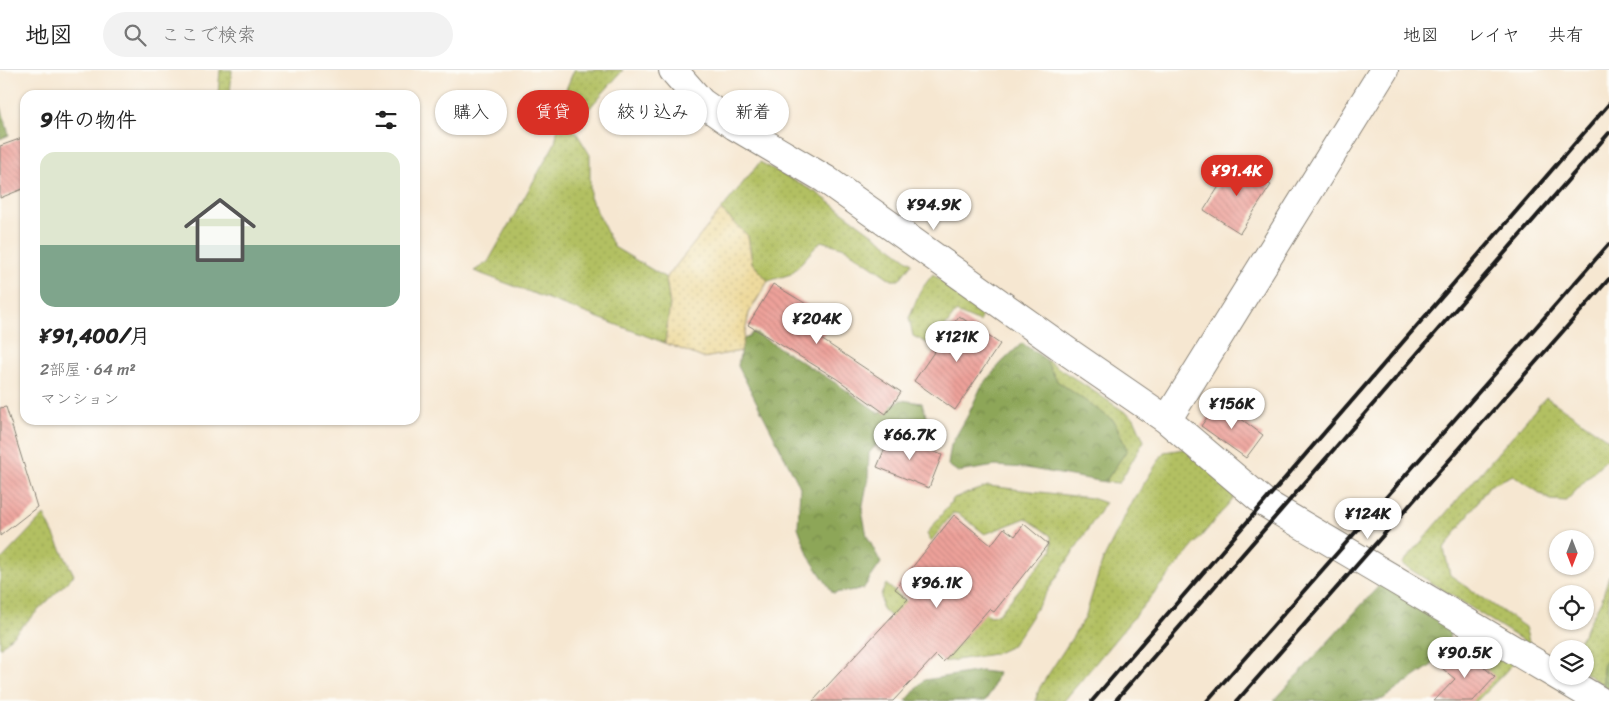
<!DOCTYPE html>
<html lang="ja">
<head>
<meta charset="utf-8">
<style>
	body { margin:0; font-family:Sriracha,"Klee One",sans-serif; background:#f2f2f2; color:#222; height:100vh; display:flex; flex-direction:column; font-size:19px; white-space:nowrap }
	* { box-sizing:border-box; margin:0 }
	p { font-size:16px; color:#767676 }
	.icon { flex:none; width:28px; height:28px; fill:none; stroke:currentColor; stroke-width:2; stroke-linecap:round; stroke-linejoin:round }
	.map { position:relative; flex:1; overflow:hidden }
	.side { position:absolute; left:20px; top:20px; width:400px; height:335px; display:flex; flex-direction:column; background:#fff; border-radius:15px; box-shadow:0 1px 4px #0004 }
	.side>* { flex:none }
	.guide { position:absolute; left:435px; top:20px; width:475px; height:45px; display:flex; gap:10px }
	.needle { width:32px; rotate:180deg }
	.controls { position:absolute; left:1549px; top:460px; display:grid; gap:10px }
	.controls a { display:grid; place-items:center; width:45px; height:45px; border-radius:50%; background:#fff; box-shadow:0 1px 4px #0004; font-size:25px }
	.price { position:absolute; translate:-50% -42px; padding:0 11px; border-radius:18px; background:#fff; color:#222; font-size:16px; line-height:32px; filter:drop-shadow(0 1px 2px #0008) }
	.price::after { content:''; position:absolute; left:50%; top:30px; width:15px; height:11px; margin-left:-8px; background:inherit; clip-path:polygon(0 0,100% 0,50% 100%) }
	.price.selected { background:#d93025; color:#fff }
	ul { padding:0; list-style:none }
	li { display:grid; align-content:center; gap:10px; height:265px; padding:0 20px }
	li+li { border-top:1px solid #e0e0e0 }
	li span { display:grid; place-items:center; height:155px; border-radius:15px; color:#555 }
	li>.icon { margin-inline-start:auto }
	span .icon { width:90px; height:90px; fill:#fffc; stroke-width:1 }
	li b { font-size:21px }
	h2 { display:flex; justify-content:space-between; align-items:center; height:60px; padding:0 20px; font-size:21px }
	.pill { padding:0 18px; border-radius:22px; background:#fff; box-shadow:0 1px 4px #0004; font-size:18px; line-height:45px }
	.pill.selected { background:#d93025; color:#fff }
	header { display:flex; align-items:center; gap:30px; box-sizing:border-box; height:70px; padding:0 25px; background:#fff; border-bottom:1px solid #e0e0e0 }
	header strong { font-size:24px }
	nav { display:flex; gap:28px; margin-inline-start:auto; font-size:18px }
	.search { width:350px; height:45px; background:#f2f2f2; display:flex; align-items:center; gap:12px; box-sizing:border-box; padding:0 18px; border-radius:28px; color:#767676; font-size:19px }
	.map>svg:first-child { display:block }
	.grass { fill:url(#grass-dots); stroke:#676e3f }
	.forest { fill:url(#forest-crowns); stroke:#54613a }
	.sand { fill:url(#sand-dots); stroke:#857b5d }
	.building { fill:url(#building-back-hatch) }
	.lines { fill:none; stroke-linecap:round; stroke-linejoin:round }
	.minor-casing { stroke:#898276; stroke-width:30 }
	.minor { stroke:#fff; stroke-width:28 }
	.rail { stroke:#1c1c1c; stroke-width:4 }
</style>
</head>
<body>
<header>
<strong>地図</strong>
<div class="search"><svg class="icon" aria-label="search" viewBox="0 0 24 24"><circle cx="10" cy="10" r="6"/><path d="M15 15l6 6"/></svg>ここで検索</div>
<nav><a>地図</a><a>レイヤ</a><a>共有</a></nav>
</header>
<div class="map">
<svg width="1609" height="631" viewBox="0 0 1609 631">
	<defs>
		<pattern id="grass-dots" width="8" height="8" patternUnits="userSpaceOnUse" patternTransform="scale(1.25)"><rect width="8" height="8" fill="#b2c062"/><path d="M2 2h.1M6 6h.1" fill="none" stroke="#98a454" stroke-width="1.8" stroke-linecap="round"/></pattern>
		<pattern id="forest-crowns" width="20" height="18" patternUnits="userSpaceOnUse" patternTransform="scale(1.25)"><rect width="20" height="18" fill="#8da658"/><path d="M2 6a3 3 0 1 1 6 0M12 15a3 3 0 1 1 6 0" fill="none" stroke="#728648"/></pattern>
		<pattern id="sand-dots" width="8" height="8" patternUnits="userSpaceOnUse" patternTransform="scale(1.25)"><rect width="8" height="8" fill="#eeda9e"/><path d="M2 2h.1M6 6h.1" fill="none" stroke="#ccba88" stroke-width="1.8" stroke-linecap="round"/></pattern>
		<pattern id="building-back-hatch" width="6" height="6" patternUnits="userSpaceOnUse" patternTransform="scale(1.25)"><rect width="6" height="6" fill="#eda19a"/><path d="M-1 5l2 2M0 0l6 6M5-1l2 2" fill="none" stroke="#cb8a84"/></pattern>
	</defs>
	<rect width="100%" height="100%" fill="#fdfcf7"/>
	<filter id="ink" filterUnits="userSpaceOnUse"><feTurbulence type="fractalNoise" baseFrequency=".02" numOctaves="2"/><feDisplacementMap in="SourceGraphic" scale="10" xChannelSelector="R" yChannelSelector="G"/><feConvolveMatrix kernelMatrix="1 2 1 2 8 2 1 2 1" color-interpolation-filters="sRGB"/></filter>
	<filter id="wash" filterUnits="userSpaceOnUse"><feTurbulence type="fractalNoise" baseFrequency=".0096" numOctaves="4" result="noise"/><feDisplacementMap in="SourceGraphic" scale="20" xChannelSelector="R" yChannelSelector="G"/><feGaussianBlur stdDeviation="1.12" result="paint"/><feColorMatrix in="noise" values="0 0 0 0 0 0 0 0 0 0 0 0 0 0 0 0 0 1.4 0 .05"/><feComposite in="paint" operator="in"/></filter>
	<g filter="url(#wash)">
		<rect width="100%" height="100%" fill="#f6e7d1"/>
		<path class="grass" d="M220,0H232L230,25H218Z
			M574,0H623L573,57L590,85V127L614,177L666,208L670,235L665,273L474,201L488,192L555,73L564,24Z
			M760,92L817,123L912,193L899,210H892L845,178L821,171L791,204L768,211L752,193L748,166L721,140Z
			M933,204L982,239L980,252L956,242L931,275L913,266L909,248L920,221Z
			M1045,289L1134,348L1144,371L1119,413L1105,412L1127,380L1115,352L1057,311Z
			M1546,327L1609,370V389L1605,390L1566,431L1550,430L1513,405L1489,416L1444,479L1450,505L1525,557L1530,575L1402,494Z
			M1191,378L1245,414L1064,631H1035L1040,617L1085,548L1102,492L1130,436L1164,382Z
			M988,416L1091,428L1105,433L1012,576L994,584L943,592L967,564L927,577L882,539L881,525L886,514L932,553L961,524L990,546L999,544L1052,480L1051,466L1026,448L985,464L959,444L953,443L931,471L927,464L954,428Z
			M44,445L74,505L0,578V491Z
			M1609,505V586L1603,595V615L1585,603V579H1575L1602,529Z
			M1470,564L1515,592L1477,631H1444L1478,588L1462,572Z"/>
		<path class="forest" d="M0,33L9,65L0,69Z
			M754,262L839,315L879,343L901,330L922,333L928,351L919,365L892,358L869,383L868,409L862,440L867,466L881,493L863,519L833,523L809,487L798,457L800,417L738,296L742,271Z
			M1022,273L1045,289L1057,311L1114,351L1127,380L1105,412L1026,398L995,396L958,402L948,395L951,375L968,345L981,317L1001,293Z
			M1386,508L1452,553L1449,569L1432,595L1383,629L1375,631H1274Z
			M1609,586V620L1603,615V595Z
			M981,601L998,603L991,622L985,631H906L924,610Z"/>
		<path class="sand" d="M721,140L748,166L752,193L768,211L749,243L741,281L703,288L665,273L670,235L666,208Z"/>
		<g id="blocks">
			<path class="building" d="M25,67V118L0,128V76Z
				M1235,91L1271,115L1240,163L1204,140Z
				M773,214L833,250L821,269L901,322L886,344L837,309L748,255Z
				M959,246L1000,274L955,340L914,311Z
				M1218,332L1263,365L1246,388L1201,356Z
				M6,337L37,437L0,466V338Z
				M891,364L942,385L929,418L877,397Z
				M954,445L991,475L1004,458L1015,466L1024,454L1048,474L994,542L989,539L943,592L936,585L893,631H813L908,529L895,519Z
				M1463,578L1495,607L1473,631H1434L1455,609L1443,599Z"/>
		</g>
	</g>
	<g filter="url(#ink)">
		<use href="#blocks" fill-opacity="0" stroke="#898276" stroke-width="1"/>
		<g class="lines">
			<g class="minor-casing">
				<path id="minor" d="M673,0L701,32L735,56L825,109L1071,284L1167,350L1265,433L1558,606
					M1167,350L1384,0
					M1558,606L1600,631"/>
			</g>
			<use href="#minor" class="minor"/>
			<path class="rail" d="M1092,631L1609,34
				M1115,631L1609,63
				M1207,631L1609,174
				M1237,631L1609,209"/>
		</g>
	</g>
</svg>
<div class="controls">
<a><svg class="needle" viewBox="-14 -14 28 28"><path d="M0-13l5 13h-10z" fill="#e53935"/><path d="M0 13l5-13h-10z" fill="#767676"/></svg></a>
<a><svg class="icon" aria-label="locate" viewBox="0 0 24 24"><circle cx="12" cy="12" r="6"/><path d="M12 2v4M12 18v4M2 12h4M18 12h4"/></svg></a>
<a><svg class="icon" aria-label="layers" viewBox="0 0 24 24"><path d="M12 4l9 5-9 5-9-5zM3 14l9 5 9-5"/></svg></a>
</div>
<b class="price selected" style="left:1237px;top:127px">¥91.4K</b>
<b class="price" style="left:934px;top:161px">¥94.9K</b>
<b class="price" style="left:817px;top:275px">¥204K</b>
<b class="price" style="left:957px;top:293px">¥121K</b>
<b class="price" style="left:1232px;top:360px">¥156K</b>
<b class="price" style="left:910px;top:391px">¥66.7K</b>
<b class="price" style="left:1368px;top:470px">¥124K</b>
<b class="price" style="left:937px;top:539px">¥96.1K</b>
<b class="price" style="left:1465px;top:609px">¥90.5K</b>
<div class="guide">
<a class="pill">購入</a>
<a class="pill selected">賃貸</a>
<a class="pill">絞り込み</a>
<a class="pill">新着</a>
</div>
<section class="side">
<h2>9件の物件<svg class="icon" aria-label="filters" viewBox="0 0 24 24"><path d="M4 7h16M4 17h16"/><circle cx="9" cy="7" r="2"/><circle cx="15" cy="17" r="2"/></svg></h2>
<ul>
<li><span style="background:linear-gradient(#dfe7d0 60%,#7fa58c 0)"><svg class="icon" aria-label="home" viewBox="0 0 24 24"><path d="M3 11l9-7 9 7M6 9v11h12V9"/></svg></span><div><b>¥91,400/月</b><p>2部屋 · 64 m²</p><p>マンション</p></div></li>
</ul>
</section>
</div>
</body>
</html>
